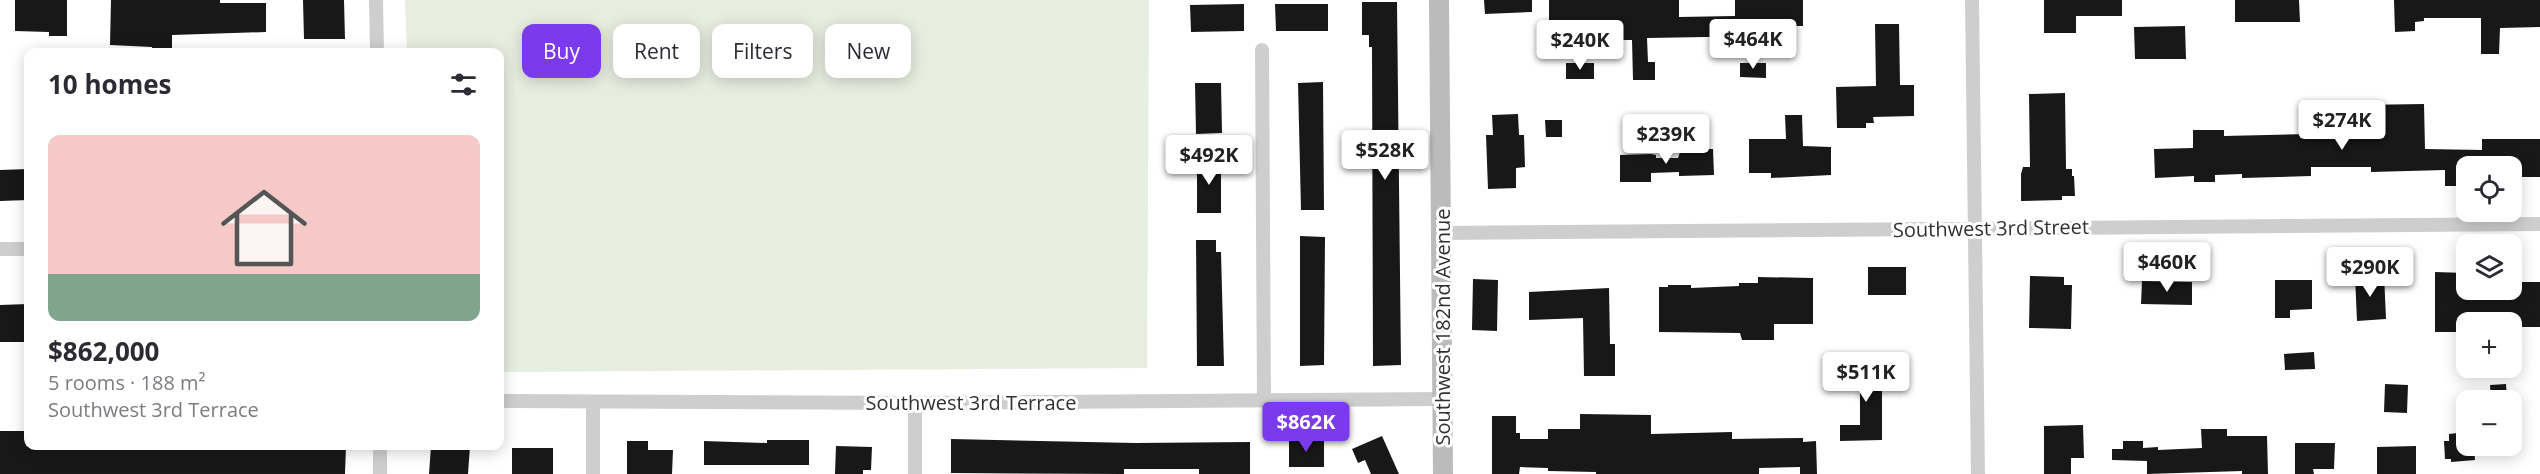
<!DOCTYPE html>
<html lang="en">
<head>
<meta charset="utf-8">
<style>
	body { margin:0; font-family:"Open Sans",sans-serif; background:#f7f7f7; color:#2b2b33; height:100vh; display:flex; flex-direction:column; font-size:22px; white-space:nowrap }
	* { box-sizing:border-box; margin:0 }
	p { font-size:20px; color:#7c7c81 }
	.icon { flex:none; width:33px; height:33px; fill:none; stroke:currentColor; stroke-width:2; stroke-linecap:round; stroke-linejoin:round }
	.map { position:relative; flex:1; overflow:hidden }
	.drawer { position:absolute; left:24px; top:48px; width:480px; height:402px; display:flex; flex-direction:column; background:#fff; border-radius:12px; box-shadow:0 3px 15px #0003 }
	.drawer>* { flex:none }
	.guide { position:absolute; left:522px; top:24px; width:570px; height:54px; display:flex; gap:12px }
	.fabs { position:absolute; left:2456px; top:156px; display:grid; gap:12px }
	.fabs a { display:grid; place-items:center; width:66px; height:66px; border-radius:12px; background:#fff; box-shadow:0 3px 15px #0003; font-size:30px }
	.price { position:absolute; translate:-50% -51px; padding:0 14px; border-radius:6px; background:#fff; color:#222; font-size:20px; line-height:39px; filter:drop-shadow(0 2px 3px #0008) }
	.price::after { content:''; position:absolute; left:50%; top:36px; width:18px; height:14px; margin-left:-9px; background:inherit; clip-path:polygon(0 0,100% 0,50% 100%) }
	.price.current { background:#7c3aed; color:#fff }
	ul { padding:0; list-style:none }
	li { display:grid; align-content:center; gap:12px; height:318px; padding:0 24px }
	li+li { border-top:2px solid #e1e1e2 }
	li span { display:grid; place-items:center; height:186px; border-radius:12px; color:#555 }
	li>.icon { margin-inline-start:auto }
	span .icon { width:108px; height:108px; fill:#fffc; stroke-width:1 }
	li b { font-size:26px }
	h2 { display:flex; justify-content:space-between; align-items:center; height:72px; padding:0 24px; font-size:26px }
	.tag { padding:0 21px; border-radius:12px; background:#fff; box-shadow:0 3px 15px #0003; font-size:21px; line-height:54px }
	.tag.current { background:#7c3aed; color:#fff }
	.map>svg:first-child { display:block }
	.green { fill:#e7eddf }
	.building { fill:#181818 }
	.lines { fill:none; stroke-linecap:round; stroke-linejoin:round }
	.street { stroke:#cecece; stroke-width:14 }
	.secondary { stroke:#bbb; stroke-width:20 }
	.labels { text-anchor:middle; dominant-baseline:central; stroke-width:6; stroke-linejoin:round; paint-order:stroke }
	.street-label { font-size:20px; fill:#313131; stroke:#fff }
</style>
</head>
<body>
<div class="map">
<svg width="2540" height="474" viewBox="0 0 2540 474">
	<rect width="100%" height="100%" fill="#fff"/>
	<path class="green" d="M405,0H1149L1147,368L500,372V52H407Z"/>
	<path class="building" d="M15,0H67V36H49V32L15,31Z
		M111,0H220V3H266V32L172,35V52H152V47L110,45Z
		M303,0H344L345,39H304Z
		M1484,0H1532V12L1485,14Z
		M1549,0H1679V17L1735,16V0H1803V26H1764V36L1647,38L1648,62H1655V80H1633L1632,40H1623V32H1549Z
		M2044,0H2122V16H2076V33H2044Z
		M2235,0H2299L2300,22H2235Z
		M2394,0H2540V27L2500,28L2499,54H2481V18H2424V21L2415,22V31L2395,32Z
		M1362,2H1397L1401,365L1373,366L1372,47H1369V35H1362Z
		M1244,4V31L1191,32L1190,5Z
		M1275,4H1328V31H1276Z
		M1875,24H1899L1900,85H1914V116L1873,117L1874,123H1866V128H1837L1836,87L1876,86Z
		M2185,26L2186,59H2135L2134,27Z
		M1566,63H1594V79H1566Z
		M1740,63H1766V78L1740,77Z
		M1323,82L1324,210H1301L1298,83Z
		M1195,83H1221L1222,133L1196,134Z
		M2065,93L2066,169H2072V176H2074L2075,196H2062V200L2021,201V174L2023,167H2030L2029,94Z
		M2424,104L2425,149L2482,150V139H2540V177H2521V166H2464L2463,186H2445V170L2371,172V167H2311V176L2242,178V174L2215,175V182H2194V176L2155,178L2154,149L2193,148V130H2224V136L2359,133V105Z
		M1518,114L1519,135H1524L1525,167L1516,168V188L1488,189L1486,135H1493L1492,115Z
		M1785,115H1802L1803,146L1831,147V175L1771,178V173H1749V139H1786Z
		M1545,120H1562V137H1546Z
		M1681,149H1713L1714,175L1679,176V172L1651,173V182H1620V155L1651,154L1656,155V158H1678Z
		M1197,160H1221V213H1197Z
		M28,169V200L0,201V170Z
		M1300,236L1325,237L1324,365L1300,366Z
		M1196,240H1216V252H1221L1224,366H1197Z
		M1868,267H1906V295H1868Z
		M2435,272L2466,273V290H2511V282H2540V327H2511V322H2466V332H2435Z
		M2384,274L2386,319L2357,321L2355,276Z
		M2030,276L2064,277V285H2072L2071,329L2029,328Z
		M1758,277L1813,278V324H1774V340H1742L1740,333L1659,332V287H1668V285H1691V288L1739,286V283H1758Z
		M1473,279L1498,280L1497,331L1472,330Z
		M2275,280H2312V309L2290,310V318H2275Z
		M2142,281L2192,282V305L2141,304Z
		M1609,288L1610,344H1615V376H1584L1583,318L1529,320V292Z
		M28,304V342H0V305Z
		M2314,352L2315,369L2285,370L2284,354Z
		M1846,367H1886V390H1882V440L1840,441V425H1860V389H1846Z
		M2385,384L2408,385L2407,413L2384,412Z
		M2506,384L2507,400H2491L2490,385Z
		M1580,414L1651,415V434L1732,432V439L1803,438V442L1816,441L1817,474H1800V467L1759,468V474H1596V472L1548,471V468L1520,467L1519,474H1492V416H1516V433H1520V439H1548V429H1580Z
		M2083,425L2084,458H2071V474H2044V426Z
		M2201,429H2227V436H2267L2268,474H2242V471L2147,474V461L2112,460V449H2123V441H2143V448L2158,447V450L2202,448Z
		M0,431H27L26,446H346L345,474H0Z
		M2466,432V446H2474L2475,460L2451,462V459H2445L2444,441H2449V434Z
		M1382,436L1399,474H1371L1365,460L1358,463L1352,449Z
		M951,439L1135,443L1250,442V474H1199V469H1124V474L951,473Z
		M1289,439H1324V467H1289Z
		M767,440H809V465H704V441L767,443Z
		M627,441H648V450H673L672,474H627Z
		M2295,443H2335L2334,469H2313L2314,474H2295Z
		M431,446H470L468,474H429Z
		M836,446L872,447L871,470H863V474H835Z
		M2416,446V474H2377V447Z
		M512,448H553V474H512Z"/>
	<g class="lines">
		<path class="street" d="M376,0L377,52
			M1972,0L1978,474
			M1262,50L1264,401
			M1441,233L2540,224
			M0,249H28
			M500,401L915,403L1443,399
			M593,402V474
			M915,403V474
			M380,446V474"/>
		<path class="secondary" d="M1439,0L1443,474"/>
	</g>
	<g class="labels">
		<g class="street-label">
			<text transform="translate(1991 228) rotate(-1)">Southwest 3rd Street</text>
			<text transform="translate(1442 327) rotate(-90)">Southwest 182nd Avenue</text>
			<text x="971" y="402">Southwest 3rd Terrace</text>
		</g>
	</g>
</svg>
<div class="fabs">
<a><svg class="icon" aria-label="locate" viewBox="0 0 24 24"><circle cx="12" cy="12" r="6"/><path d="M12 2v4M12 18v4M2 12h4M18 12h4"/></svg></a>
<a><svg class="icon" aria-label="layers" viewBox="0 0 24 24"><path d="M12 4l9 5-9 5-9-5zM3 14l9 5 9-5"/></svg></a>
<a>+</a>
<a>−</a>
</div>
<b class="price" style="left:1753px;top:70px">$464K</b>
<b class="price" style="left:1580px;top:71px">$240K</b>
<b class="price" style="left:2342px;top:151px">$274K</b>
<b class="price" style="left:1666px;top:165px">$239K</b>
<b class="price" style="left:1385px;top:181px">$528K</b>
<b class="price" style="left:1209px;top:186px">$492K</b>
<b class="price" style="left:2167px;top:293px">$460K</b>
<b class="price" style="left:2370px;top:298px">$290K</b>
<b class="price" style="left:1866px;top:403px">$511K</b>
<b class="price current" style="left:1306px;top:453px">$862K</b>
<div class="guide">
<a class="tag current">Buy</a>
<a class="tag">Rent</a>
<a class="tag">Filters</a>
<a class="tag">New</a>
</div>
<section class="drawer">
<h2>10 homes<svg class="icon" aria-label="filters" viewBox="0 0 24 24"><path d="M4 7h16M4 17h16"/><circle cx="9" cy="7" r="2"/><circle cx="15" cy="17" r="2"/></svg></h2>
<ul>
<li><span style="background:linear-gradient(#f6c9c9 75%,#7fa58c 0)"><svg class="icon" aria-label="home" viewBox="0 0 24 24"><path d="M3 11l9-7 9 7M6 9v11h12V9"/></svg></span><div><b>$862,000</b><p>5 rooms · 188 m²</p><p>Southwest 3rd Terrace</p></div></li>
</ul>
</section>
</div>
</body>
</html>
